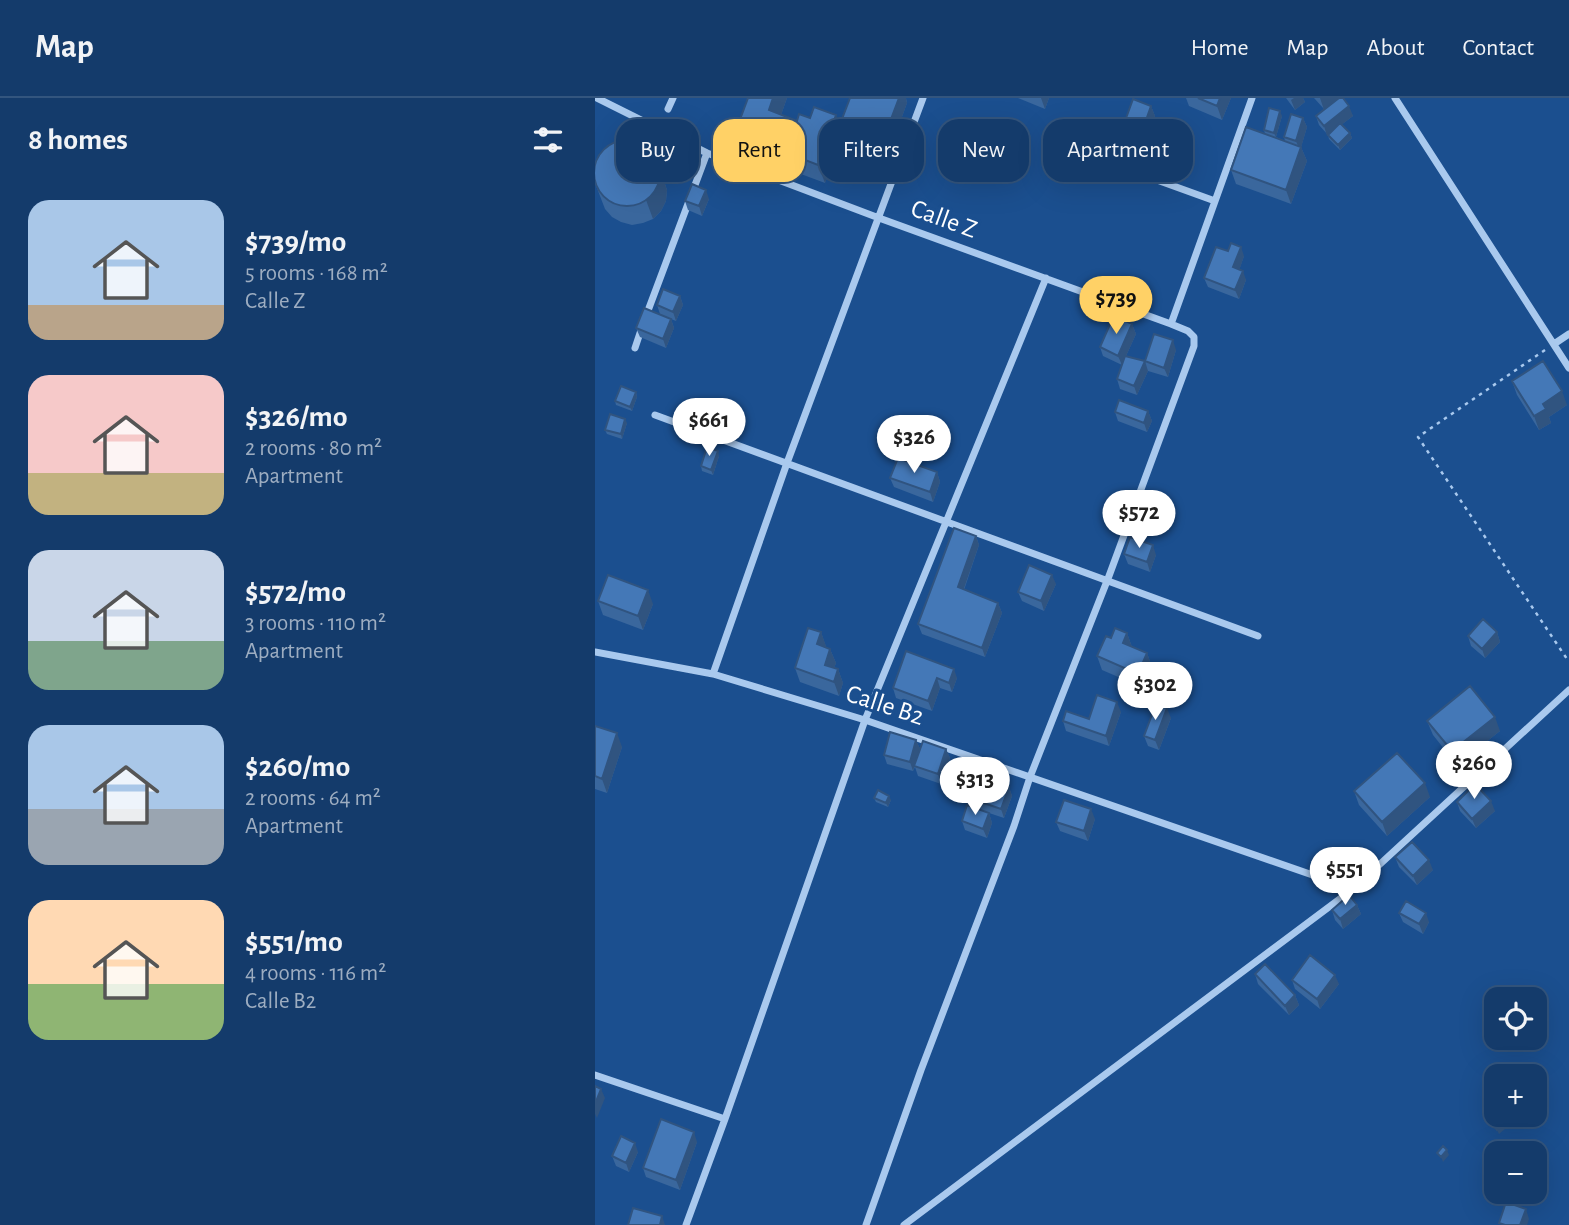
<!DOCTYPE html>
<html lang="en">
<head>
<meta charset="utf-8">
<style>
	body { margin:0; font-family:"Alegreya Sans",sans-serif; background:#1d4271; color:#f1f3f6; height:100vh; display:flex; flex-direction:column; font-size:26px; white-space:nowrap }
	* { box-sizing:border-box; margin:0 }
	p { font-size:23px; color:#9dadc1 }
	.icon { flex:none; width:38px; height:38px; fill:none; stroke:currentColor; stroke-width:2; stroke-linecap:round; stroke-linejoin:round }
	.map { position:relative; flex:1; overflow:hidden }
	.details { display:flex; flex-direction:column; background:#143b6b; width:595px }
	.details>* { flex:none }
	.top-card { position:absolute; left:21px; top:21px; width:665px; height:63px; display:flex; gap:14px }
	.fabs { position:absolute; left:889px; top:889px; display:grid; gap:14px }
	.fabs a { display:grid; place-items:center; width:63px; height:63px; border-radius:14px; background:#143b6b; box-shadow:0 7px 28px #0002,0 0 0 2px #33557e; font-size:35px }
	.price { position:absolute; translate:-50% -60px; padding:0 16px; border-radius:24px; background:#fff; color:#222; font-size:23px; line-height:46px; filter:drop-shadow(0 2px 4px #0008) }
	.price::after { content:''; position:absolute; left:50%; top:42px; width:21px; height:16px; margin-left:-10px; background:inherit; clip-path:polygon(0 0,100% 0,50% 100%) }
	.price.active { background:#ffd166; color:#111 }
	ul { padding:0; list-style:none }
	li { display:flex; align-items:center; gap:21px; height:175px; padding:0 28px }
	li span { display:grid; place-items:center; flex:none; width:196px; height:140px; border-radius:21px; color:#555 }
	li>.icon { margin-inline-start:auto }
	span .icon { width:84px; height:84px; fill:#fffc; stroke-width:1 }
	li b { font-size:30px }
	h2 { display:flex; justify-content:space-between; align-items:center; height:84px; padding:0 28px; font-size:30px }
	.tag { padding:0 24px; border-radius:21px; background:#143b6b; box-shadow:0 7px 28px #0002,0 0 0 2px #33557e; font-size:24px; line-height:63px }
	.tag.active { background:#ffd166; color:#111 }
	header { display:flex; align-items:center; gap:42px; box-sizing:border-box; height:98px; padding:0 35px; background:#143b6b; border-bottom:2px solid #33557e }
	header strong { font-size:33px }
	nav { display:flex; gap:38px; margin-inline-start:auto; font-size:24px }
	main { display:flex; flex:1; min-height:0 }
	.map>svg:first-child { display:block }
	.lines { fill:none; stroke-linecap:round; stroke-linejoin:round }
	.path { stroke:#a9c9ee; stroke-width:2.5; stroke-dasharray:3.5 5; stroke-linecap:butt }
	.street { stroke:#a9c9ee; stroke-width:7 }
	.wall { fill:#3a679d }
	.shaded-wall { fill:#305480 }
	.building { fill:#4478b7; stroke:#305480; stroke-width:2 }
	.labels { text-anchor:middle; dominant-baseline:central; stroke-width:6; stroke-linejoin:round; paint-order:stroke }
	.street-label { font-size:26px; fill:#fff; stroke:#1b4f8f }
</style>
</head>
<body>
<header>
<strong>Map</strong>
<nav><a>Home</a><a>Map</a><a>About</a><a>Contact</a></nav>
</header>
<main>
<section class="details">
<h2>8 homes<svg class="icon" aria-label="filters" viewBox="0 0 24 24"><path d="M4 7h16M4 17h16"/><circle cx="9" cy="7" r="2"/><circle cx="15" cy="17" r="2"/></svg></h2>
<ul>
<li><span style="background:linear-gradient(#a9c7e8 75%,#b9a48a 0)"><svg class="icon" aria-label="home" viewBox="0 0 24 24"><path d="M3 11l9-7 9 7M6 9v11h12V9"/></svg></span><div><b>$739/mo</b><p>5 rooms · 168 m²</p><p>Calle Z</p></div></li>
<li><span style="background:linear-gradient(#f6c9c9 70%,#c2b280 0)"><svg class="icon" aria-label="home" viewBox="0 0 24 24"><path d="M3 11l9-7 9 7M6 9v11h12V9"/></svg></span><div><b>$326/mo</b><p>2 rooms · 80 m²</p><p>Apartment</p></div></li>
<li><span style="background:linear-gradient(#c9d6e8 65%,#7fa58c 0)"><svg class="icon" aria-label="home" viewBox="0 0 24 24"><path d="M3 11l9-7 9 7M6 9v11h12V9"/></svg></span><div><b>$572/mo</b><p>3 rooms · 110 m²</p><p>Apartment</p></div></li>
<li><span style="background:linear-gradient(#a9c7e8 60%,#9aa5b1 0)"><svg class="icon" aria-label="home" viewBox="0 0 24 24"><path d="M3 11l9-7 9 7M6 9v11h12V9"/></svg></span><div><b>$260/mo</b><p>2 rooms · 64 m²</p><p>Apartment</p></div></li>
<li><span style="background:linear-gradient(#ffd9b3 60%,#8fb573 0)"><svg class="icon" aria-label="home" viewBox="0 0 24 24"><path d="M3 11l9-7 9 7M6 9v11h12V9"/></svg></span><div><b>$551/mo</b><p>4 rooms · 116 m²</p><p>Calle B2</p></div></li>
</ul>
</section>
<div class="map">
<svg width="974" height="1127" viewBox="0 0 974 1127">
	<rect width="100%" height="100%" fill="#1b4f8f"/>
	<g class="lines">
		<path class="path" d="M950,252L823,339L974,564"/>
		<path class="street" d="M2,0L112,55L284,120L576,226L593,233L599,239V248L514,478L435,679L419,728L326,972L271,1127
			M800,0L974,270
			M73,11L78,0
			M479,52L620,103
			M51,218L112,55
			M576,226L657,0
			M959,246L974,236
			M40,250L47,229
			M60,317L663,538
			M0,554L118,576L270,622L758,791
			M118,576L192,365L328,0
			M0,977L130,1021
			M91,1127L130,1021L270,622L451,180
			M309,1127L758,791L974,592"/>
	</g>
	<path class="wall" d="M153,0H192L186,17L202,23L248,36L230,85L147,54L140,35Z
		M255,0H311L312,5L295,52L252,36L247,21Z
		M423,0H454L450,11Z
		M591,0H636L627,22L594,8Z
		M691,0H708L710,4L700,12Z
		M719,0H748L758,18L746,27L755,35L757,40L745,52L734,41L733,37L724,27L721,18L729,11Z
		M556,8L560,18L547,52L543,50L540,58L524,51L521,42L534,35L535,33L530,23Z
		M687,18L681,39L690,43L689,39L708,20L712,29L706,49L712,63L696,106L641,86L636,72L670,36L669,32Z
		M62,62L72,92L71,103L66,113L58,121L48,125L37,127L26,124L17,119L10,111L0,85Z
		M114,101L107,118L93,112L90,103Z
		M649,158L644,172L651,182L644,201L613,189L609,180Z
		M85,198L88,207L81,223L76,221L79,230L71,250L45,239L41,230L65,216L62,207Z
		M537,226L541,236L531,258L550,263L581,252L573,279L553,273L542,297L525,291L522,281L527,267L508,258L505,249Z
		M917,283L972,307L954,319L956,325L944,332L922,297Z
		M41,294L42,299L37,313L21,307L20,303Z
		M553,313L557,323L552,334L523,323L520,314Z
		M32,325L27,341L12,336L10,332Z
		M124,358L118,377L107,373L106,368Z
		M342,374L345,384L338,404L299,389L295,380Z
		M381,438L384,447L369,492L403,505L407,515L390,559L327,536L323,526Z
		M529,456L561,457L555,474L533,466Z
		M461,486L449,513L427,503L423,494Z
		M3,503L58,506L48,532L8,517Z
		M226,534L231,549L235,551L241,565L239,570L243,571L248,585L244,598L205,584L200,570Z
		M902,534L905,544L890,560L876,548L873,538Z
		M532,535L537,549L552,555L557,569L549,590L507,572L502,558L516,540Z
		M311,553L362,580L357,594L345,590L337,613L301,600L298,590Z
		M526,614L514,648L471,633L468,623L494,621Z
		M576,620L564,652L553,648L549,638Z
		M832,623L905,633L862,667L838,637Z
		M0,628L27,649L12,695L0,691Z
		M321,642L325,651H351L355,660L346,686L323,678L320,669L318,673L292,666L289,657Z
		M405,671L408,681L406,686L414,689L417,698L409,720L394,715L397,725L392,740L370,732L367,723L380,710L377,701L385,688L382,680Z
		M364,674L366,678L361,690L351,686L349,682Z
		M759,693L835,699L792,738L764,707Z
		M279,700L296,702L293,709L281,704Z
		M862,704L900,713L881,730L865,713Z
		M500,721L493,743L465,733L461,724Z
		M800,759L838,772L822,787L804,769Z
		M762,807L766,816L748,831L740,822L737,812Z
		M804,815L834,824L828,836L808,824Z
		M660,876L700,897L704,907L694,917L663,886Z
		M697,882L744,886L725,911L700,891Z
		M102,1044L85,1092L51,1079L48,1070Z
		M43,1054L34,1074L21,1068L17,1058Z"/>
	<path class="shaded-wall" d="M178,0H192L181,31L174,12Z
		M304,0H311L312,5L295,52L290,37Z
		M446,0H454L450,11Z
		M625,0H636L627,22L622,8Z
		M699,0H708L710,4L700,12L696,2Z
		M725,0H745L729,12Z
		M556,8L560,18L547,52L544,42Z
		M754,8L758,18L732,38L729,28Z
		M685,13L687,18L681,39L679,35Z
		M241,17L248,36L230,85L223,67Z
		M708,20L712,29L705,53L701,43Z
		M755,35L757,40L745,52L743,47Z
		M540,40L543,50L540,58L537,48Z
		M706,49L712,63L696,106L691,92Z
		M62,62L72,92L71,103L66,113L58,121L51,102Z
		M111,92L114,101L107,118L104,108Z
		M646,149L649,158L642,179L638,169Z
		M648,173L651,182L644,201L640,192Z
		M85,198L88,207L81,223L78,214Z
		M76,221L79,230L71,250L68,241Z
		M537,226L541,236L527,267L523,258Z
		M578,242L581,252L573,279L569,270Z
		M550,263L553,273L542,297L539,288Z
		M967,293L972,307L954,319L956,325L944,332L939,318L948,306Z
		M41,294L42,299L37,313L35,309Z
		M553,313L557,323L552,334L549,325Z
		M30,321L32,325L27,341L26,336Z
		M123,353L124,358L118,377L116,372Z
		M342,374L345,384L338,404L335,394Z
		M381,438L384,447L366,499L363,489Z
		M558,447L561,457L555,474L552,464Z
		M457,477L461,486L449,513L446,503Z
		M53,492L58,506L48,532L43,518Z
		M403,505L407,515L390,559L387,550Z
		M226,534L231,548L227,560L222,546Z
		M902,534L905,544L890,560L887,551Z
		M532,535L537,549L528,545Z
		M235,551L241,565L235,581L230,567Z
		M552,555L557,569L549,590L543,576Z
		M243,571L248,585L244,598L239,584Z
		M359,571L362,580L357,594L354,585Z
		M342,580L345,590L337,613L333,603Z
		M522,604L526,614L514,648L511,638Z
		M572,610L576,620L564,652L560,642Z
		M900,619L905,633L862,667L857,653Z
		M22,635L27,649L12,695L7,681Z
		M321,642L325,651L318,673L315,664Z
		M351,651L355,660L346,686L343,676Z
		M405,671L408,681L402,696L399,687Z
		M364,674L366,678L361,690L360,686Z
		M830,685L835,699L792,738L787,724Z
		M414,689L417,698L409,720L406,711Z
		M294,698L296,702L293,709L291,705Z
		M896,703L900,713L881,730L877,721Z
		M496,711L500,721L493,743L489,733Z
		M394,715L397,725L392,740L388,731Z
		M834,762L838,772L822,787L818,778Z
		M762,807L766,816L748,831L745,821Z
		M831,815L834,824L828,836L824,826Z
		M740,877L744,886L725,911L722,901Z
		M700,897L704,907L694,917L690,908Z
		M6,991L10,1000L2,1020L0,1016V1006Z
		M908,1026L910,1031L904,1036L902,1032Z
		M99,1034L102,1044L85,1092L81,1082Z
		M40,1045L43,1054L34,1074L31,1065Z
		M852,1052L854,1057L848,1064L846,1059Z
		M940,1064L943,1073L940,1080Z
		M931,1111L934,1121L932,1127H925Z
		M67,1118L70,1127H65Z"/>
	<path class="building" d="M153,0H178L174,12L202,23L204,16L215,20L219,9L241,17L223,67L140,35Z
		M255,0H304L290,37L247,21Z
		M603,0H625L622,8Z
		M744,0H748L754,8L729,28L721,18Z
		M538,1L556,8L544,42L540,40L537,48L521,42L525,32L534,35L537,25L530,23Z
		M674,10L685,13L679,35L669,32Z
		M696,16L708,20L701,43L689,39Z
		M745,25L755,35L743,47L733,37Z
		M651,29L706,49L691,92L636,72Z
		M-1 75a33 33 0 1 1 66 0a33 33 0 1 1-66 0Z
		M97,86L111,92L104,108L90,103Z
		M636,145L646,149L638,169L648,173L640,192L609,180L621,149L633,153Z
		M68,191L85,198L78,214L62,207Z
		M49,210L76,221L68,241L41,230Z
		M519,217L537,226L523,258L505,249Z
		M559,236L578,242L569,270L550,263L539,288L522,281L530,258L550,263Z
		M948,263L967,293L948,306L951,311L939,318L917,283Z
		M26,288L41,294L35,309L20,303Z
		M524,302L553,313L549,325L520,314Z
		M15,316L30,321L26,336L10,332Z
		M112,349L123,353L116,372L106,368Z
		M303,360L342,374L335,394L295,380Z
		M359,430L381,438L363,489L403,505L387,550L323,526Z
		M535,439L558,447L552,464L529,456Z
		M434,467L457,477L446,503L423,494Z
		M13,477L53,492L43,518L3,503Z
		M888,521L902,534L887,551L873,538Z
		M213,530L226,534L222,546L235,551L230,567L243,571L239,584L200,570Z
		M520,530L532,535L528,545L552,555L543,576L502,558L511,538L516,540Z
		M311,553L359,571L354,585L342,580L333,603L298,590Z
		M875,588L900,619L857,653L832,623Z
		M502,597L522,604L511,638L468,623L471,613L494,621Z
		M561,606L572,610L560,642L549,638Z
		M0,628L22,635L7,681L0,678Z
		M295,634L321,642L315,664L289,657Z
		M328,643L351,651L343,676L319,668Z
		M802,655L830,685L787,724L759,693Z
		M388,665L405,671L399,687L382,680Z
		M353,670L364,674L360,686L349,682Z
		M401,685L414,689L406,711L377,701L381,687L399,692Z
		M880,686L896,703L877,721L862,704Z
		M283,692L294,698L291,705L279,700Z
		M469,702L496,711L489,733L461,724Z
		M372,707L394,715L388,731L367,723Z
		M817,744L834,762L818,778L800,759Z
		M754,797L762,807L745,821L737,812Z
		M811,803L831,815L824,826L804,815Z
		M715,857L740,877L722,901L697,882Z
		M670,866L700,897L690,908L660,876Z
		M0,988L6,991L0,1006Z
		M66,1021L99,1034L81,1082L48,1070Z
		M904,1023L908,1026L902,1032L899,1028Z
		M26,1038L40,1045L31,1065L17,1058Z
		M848,1048L852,1052L846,1059L842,1055Z
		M911,1104L931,1111L925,1127H910L904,1125Z
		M38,1110L67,1118L65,1127H33Z"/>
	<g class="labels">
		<g class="street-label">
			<text transform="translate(349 121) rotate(20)">Calle Z</text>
			<text transform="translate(290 607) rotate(18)">Calle B2</text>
		</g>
	</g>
</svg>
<div class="fabs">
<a><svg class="icon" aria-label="locate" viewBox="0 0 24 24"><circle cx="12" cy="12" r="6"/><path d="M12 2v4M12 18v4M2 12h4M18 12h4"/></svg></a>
<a>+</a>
<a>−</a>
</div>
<b class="price active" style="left:521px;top:238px">$739</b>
<b class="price" style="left:114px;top:360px">$661</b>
<b class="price" style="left:319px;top:377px">$326</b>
<b class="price" style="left:544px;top:452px">$572</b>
<b class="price" style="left:560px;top:624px">$302</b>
<b class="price" style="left:879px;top:703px">$260</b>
<b class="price" style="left:380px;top:719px">$313</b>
<b class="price" style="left:750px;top:809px">$551</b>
<div class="top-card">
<a class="tag">Buy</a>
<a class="tag active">Rent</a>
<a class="tag">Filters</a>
<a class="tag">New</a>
<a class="tag">Apartment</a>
</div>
</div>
</main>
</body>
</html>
